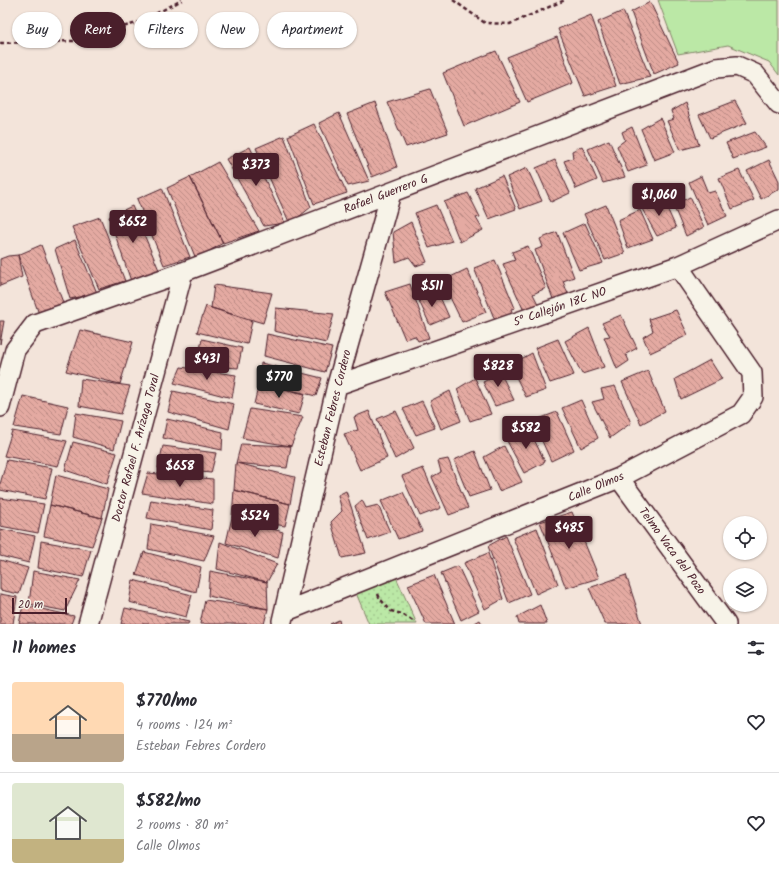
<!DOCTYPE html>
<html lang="en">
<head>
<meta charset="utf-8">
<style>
	body { margin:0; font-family:Kalam,sans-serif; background:#f7f7f7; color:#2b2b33; height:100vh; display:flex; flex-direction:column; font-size:15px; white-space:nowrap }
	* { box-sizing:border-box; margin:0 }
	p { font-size:13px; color:#7c7c81 }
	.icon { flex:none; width:22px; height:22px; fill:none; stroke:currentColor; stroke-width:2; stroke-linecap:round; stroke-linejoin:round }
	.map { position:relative; height:624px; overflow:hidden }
	.side { display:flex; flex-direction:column; background:#fff; flex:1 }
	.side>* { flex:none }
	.guide { position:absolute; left:12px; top:12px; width:400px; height:36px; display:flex; gap:8px }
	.controls { position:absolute; left:723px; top:516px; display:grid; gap:8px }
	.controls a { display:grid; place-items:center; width:44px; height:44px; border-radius:50%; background:#fff; box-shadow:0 1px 3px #0004; font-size:20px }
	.scale { position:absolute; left:12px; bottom:10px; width:55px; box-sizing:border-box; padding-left:4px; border:2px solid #4a1f2b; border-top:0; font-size:11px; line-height:14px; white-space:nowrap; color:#4a1f2b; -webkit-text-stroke:3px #f7f3e8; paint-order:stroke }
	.price { position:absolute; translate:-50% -34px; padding:0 9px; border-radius:4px; background:#4a1f2b; color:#fff; font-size:13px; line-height:26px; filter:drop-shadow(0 1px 2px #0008) }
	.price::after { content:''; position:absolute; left:50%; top:24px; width:12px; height:9px; margin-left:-6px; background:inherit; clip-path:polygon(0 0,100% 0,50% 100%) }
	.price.current { background:#222; color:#fff }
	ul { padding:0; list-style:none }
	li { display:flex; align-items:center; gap:12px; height:100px; padding:0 12px }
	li+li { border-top:1px solid #e1e1e2 }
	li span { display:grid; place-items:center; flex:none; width:112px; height:80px; border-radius:4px; color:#555 }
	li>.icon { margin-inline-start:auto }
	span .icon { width:48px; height:48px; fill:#fffc; stroke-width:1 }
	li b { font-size:17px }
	h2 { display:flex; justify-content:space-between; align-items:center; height:48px; padding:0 12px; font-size:17px }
	.tag { padding:0 14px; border-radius:18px; background:#fff; box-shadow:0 1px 3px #0004; font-size:14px; line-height:36px }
	.tag.current { background:#4a1f2b; color:#fff }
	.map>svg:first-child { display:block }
	.green { fill:#bbe8a6; stroke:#828468 }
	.park { fill:url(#park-dots); stroke:#828468 }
	.building { fill:url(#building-back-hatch); stroke:#4a1f2b }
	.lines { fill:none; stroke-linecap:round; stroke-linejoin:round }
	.minor-casing { stroke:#4a1f2b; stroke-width:22 }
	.path { stroke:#4a1f2b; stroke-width:2.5; stroke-dasharray:4 3; stroke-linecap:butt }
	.minor { stroke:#f7f3e8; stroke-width:19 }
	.labels { text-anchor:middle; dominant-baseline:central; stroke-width:4; stroke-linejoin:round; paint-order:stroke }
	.street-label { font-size:12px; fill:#4a1f2b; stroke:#f7f3e8 }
</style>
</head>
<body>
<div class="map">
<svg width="779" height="624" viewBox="0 0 779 624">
	<defs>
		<pattern id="park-dots" width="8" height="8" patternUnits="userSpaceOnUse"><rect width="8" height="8" fill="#bbe8a6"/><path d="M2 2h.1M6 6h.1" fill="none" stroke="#a2c78f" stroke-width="1.8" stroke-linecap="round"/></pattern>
		<pattern id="building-back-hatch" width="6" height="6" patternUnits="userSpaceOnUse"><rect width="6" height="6" fill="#e4aaa2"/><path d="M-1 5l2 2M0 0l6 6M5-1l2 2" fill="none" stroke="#bb8a84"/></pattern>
	</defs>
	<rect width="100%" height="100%" fill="#f3e4da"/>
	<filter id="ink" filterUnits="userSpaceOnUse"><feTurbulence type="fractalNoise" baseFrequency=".025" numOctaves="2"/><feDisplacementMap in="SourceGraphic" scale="8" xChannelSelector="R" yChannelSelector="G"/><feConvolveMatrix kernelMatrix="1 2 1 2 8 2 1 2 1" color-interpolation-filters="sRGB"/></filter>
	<g filter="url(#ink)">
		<path class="green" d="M658,0H779V75L769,62L728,45L678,54Z"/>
		<path class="park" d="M396,577L417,624H369L356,593Z"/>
		<path class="building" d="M650,2L679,63L654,74L631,12Z
			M623,11L650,77L620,84L598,22Z
			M591,15L616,86L585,96L558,29Z
			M557,37L573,83L527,102L507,57Z
			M496,51L520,102L464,126L443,73Z
			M430,89L448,133L406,147L387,102Z
			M735,101L747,123L710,138L699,115Z
			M375,103L397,167L372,177L347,114Z
			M685,103L699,145L680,150L667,121L674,119L671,111Z
			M339,113L369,181L348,186L319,123Z
			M660,118L675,152L654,160L641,129Z
			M314,124L347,193L314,204L288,136Z
			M632,127L647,165L628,172L617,146L625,140L622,132Z
			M755,132L766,147L733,159L726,143Z
			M284,136L311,207L290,224L256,148Z
			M609,140L625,177L603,183L588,149Z
			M582,146L597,180L576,189L564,161L573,158L572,151Z
			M250,147L285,223L264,226L226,159Z
			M555,160L570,193L551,202L536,168Z
			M769,160L779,181V189L761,199L747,171Z
			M218,162L259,231L223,243L190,177Z
			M527,168L542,201L520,209L507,177Z
			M739,170L754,200L732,209L719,178Z
			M502,176L516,209L489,219L475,188Z
			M701,176L708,193L715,191L727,216L708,225L689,182Z
			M190,177L223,243L196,259L167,188Z
			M162,188L190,257L164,265L137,199Z
			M468,193L480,217L476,218L483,230L460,242L444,202Z
			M662,197L676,228L657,236L641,207Z
			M690,197L704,227L686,236L673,205Z
			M436,205L452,241L429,248L415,213Z
			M606,205L625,253L605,260L584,214Z
			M132,206L159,270L131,281L109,217Z
			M640,210L653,239L628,248L618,220Z
			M100,217L125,281L99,289L72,227Z
			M411,222L427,262L416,266L409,257L396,262L393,232Z
			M585,223L603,263L579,270L563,233Z
			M557,232L574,277L563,281L568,294L553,299L535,250L543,247L540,239Z
			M75,240L97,293L70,299L55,249Z
			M41,245L64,305L39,314L18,255Z
			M528,246L546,288L533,294L538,304L524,311L503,264L515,260L512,252Z
			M18,255L22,277L0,286V259L8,256Z
			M495,260L515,308L511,309L514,317L496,323L474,268Z
			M467,269L486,312L462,322L442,281Z
			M410,284L429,338L418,341L415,336L405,339L385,292Z
			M214,285L272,293L263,323L211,308Z
			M425,288L430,300L440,297L449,317L430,325L416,294Z
			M206,306L252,321L247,344L197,332Z
			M276,308L334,314L326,343L274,331Z
			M676,310L688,335L650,353L643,337L653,331L649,319Z
			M621,315L637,348L626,354L629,361L617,369L604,337L610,336L602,323Z
			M0,321H4L0,344Z
			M589,328L604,367L582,374L565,341Z
			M80,330L133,342L120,384L66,371Z
			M267,334L332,348L325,372L264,356Z
			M202,339L242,348L238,368L197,365Z
			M558,339L574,375L550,383L535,348Z
			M532,353L546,390L526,397L510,365Z
			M710,360L722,379L681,399L675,379Z
			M261,363L322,378L316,396L259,383Z
			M497,366L514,400L495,406L483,382L491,378L488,371Z
			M181,367L236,375L232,398L174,383Z
			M648,371L665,411L641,424L622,382Z
			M475,378L491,414L470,421L457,389Z
			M81,379L130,386L121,414L79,406Z
			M259,383L305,394L299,414L254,404Z
			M615,386L631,423L610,438L592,402L604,399L601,389Z
			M173,391L234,404L229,429L168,412Z
			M450,391L461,421L441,429L430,401Z
			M23,396L68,406L61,434L14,427Z
			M581,400L598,438L581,448L562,408Z
			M422,401L435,428L416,435L403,409Z
			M250,409L303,417L291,446L242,438Z
			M369,411L387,458L360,470L344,434L358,430L354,417Z
			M396,411L414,448L395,459L377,419Z
			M557,412L574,450L551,461L533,421Z
			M76,413L121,421L114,449L73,437Z
			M167,419L223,432L222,450L163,438Z
			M528,427L545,462L524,473L506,439Z
			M12,431L67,441L58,466L4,456Z
			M73,442L117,453L107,484L65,470Z
			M241,444L291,446L287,468L236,463Z
			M163,446L216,453L211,473L158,468Z
			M504,446L522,482L499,491L484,457Z
			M475,451L490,490L469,497L454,460Z
			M448,459L468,508L449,515L432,477L441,472L438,461Z
			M7,460L52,468L45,499L0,490V484Z
			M236,463L295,477L290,504L234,490Z
			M423,468L441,508L420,516L402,476Z
			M148,473L213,479V504L142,493Z
			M56,475L108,489L102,518L50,505Z
			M234,490L290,504L285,526L232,517Z
			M346,491L366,553L342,558L331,522L342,511L338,495Z
			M403,492L422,531L398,539L381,501Z
			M0,498L44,504L38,533L0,526Z
			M151,500L213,510L211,530L147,518Z
			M362,500L366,508L378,505L390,532L368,540L355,506Z
			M50,505L102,518L92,546L44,536Z
			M572,512L599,578L566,588L540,522Z
			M232,517L283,532L278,558L226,543Z
			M151,524L214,536L204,561L148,549Z
			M537,528L558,584L536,594L513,538Z
			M0,529L35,536L29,563L0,556Z
			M506,536L530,594L509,603L488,546Z
			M41,541L91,550L83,577L38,568Z
			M220,542L277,564L267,582L217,569Z
			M144,552L201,567L196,592L136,575Z
			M488,553L503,599L485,609L464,563Z
			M0,560L28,568L19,594L0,590Z
			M458,566L479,611L461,620L441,573Z
			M33,571L80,580L65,611L29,604Z
			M210,571L267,582L268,609L208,596Z
			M434,575L455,624H426L408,585Z
			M626,575L642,624H605L589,588Z
			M133,580L192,595L186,617L129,602Z
			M0,594L17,597L13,624H0Z
			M205,600L268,609L264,624H200Z
			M23,605L74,616L71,624H19Z
			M540,605L547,624H519L517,617Z
			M125,608L189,622L188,624H121Z
			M339,620L340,624H330Z
			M480,620L482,624H473Z"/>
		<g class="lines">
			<g class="minor-casing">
				<path id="minor" d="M337,385L678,266L779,220
					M0,407L15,350L35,324L183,272L716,68L737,66L755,74L779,104
					M619,478L726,624
					M284,612L619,478L741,414L753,397L752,373L678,266
					M282,621L337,385L391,193
					M88,624L183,272"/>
			</g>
			<path class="path" d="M453,0L485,23L510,24L565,0
				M0,43L74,41L140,22L182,0
				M378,594L380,599L391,611L402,614L413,621V624"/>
			<use href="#minor" class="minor"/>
		</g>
	</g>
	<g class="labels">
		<g class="street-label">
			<text transform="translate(386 194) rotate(-21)">Rafael Guerrero G</text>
			<text transform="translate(560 307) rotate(-19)">5° Callejón 18C NO</text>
			<text transform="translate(333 408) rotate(-76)">Esteban Febres Cordero</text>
			<text transform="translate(136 448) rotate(-75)">Doctor Rafael F. Arízaga Toral</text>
			<text transform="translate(596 487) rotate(-23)">Calle Olmos</text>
			<text transform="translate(672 551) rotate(54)">Telmo Vaca del Pozo</text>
		</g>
	</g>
</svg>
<div class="controls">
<a><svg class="icon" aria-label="locate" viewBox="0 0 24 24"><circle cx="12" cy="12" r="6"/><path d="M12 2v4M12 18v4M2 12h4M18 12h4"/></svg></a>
<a><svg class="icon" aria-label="layers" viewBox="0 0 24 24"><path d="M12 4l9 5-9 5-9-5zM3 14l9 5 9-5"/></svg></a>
</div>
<div class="scale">20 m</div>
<b class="price" style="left:256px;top:187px">$373</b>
<b class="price" style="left:659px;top:217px">$1,060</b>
<b class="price" style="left:133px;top:244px">$652</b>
<b class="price" style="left:432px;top:308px">$511</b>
<b class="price" style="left:207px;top:381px">$431</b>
<b class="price" style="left:498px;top:388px">$828</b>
<b class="price current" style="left:279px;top:399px">$770</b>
<b class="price" style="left:526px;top:450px">$582</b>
<b class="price" style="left:180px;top:488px">$658</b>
<b class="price" style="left:255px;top:538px">$524</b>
<b class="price" style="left:569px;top:550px">$485</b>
<div class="guide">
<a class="tag">Buy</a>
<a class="tag current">Rent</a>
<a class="tag">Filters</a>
<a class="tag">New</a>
<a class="tag">Apartment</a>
</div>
</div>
<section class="side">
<h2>11 homes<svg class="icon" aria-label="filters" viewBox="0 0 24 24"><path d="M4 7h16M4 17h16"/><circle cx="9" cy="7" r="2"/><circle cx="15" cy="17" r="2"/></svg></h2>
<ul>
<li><span style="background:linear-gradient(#ffd9b3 65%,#b9a48a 0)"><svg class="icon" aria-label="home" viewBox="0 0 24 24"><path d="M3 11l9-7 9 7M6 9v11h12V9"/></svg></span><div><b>$770/mo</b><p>4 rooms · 124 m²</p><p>Esteban Febres Cordero</p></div><svg class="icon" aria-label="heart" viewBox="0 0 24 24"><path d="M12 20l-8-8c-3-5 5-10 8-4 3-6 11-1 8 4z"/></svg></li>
<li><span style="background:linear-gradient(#dfe7d0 70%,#c2b280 0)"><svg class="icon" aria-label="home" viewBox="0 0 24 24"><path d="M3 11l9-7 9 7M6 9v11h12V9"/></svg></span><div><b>$582/mo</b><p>2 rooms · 80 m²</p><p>Calle Olmos</p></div><svg class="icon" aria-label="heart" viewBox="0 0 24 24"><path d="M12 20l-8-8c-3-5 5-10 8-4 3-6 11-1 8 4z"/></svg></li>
</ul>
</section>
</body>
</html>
